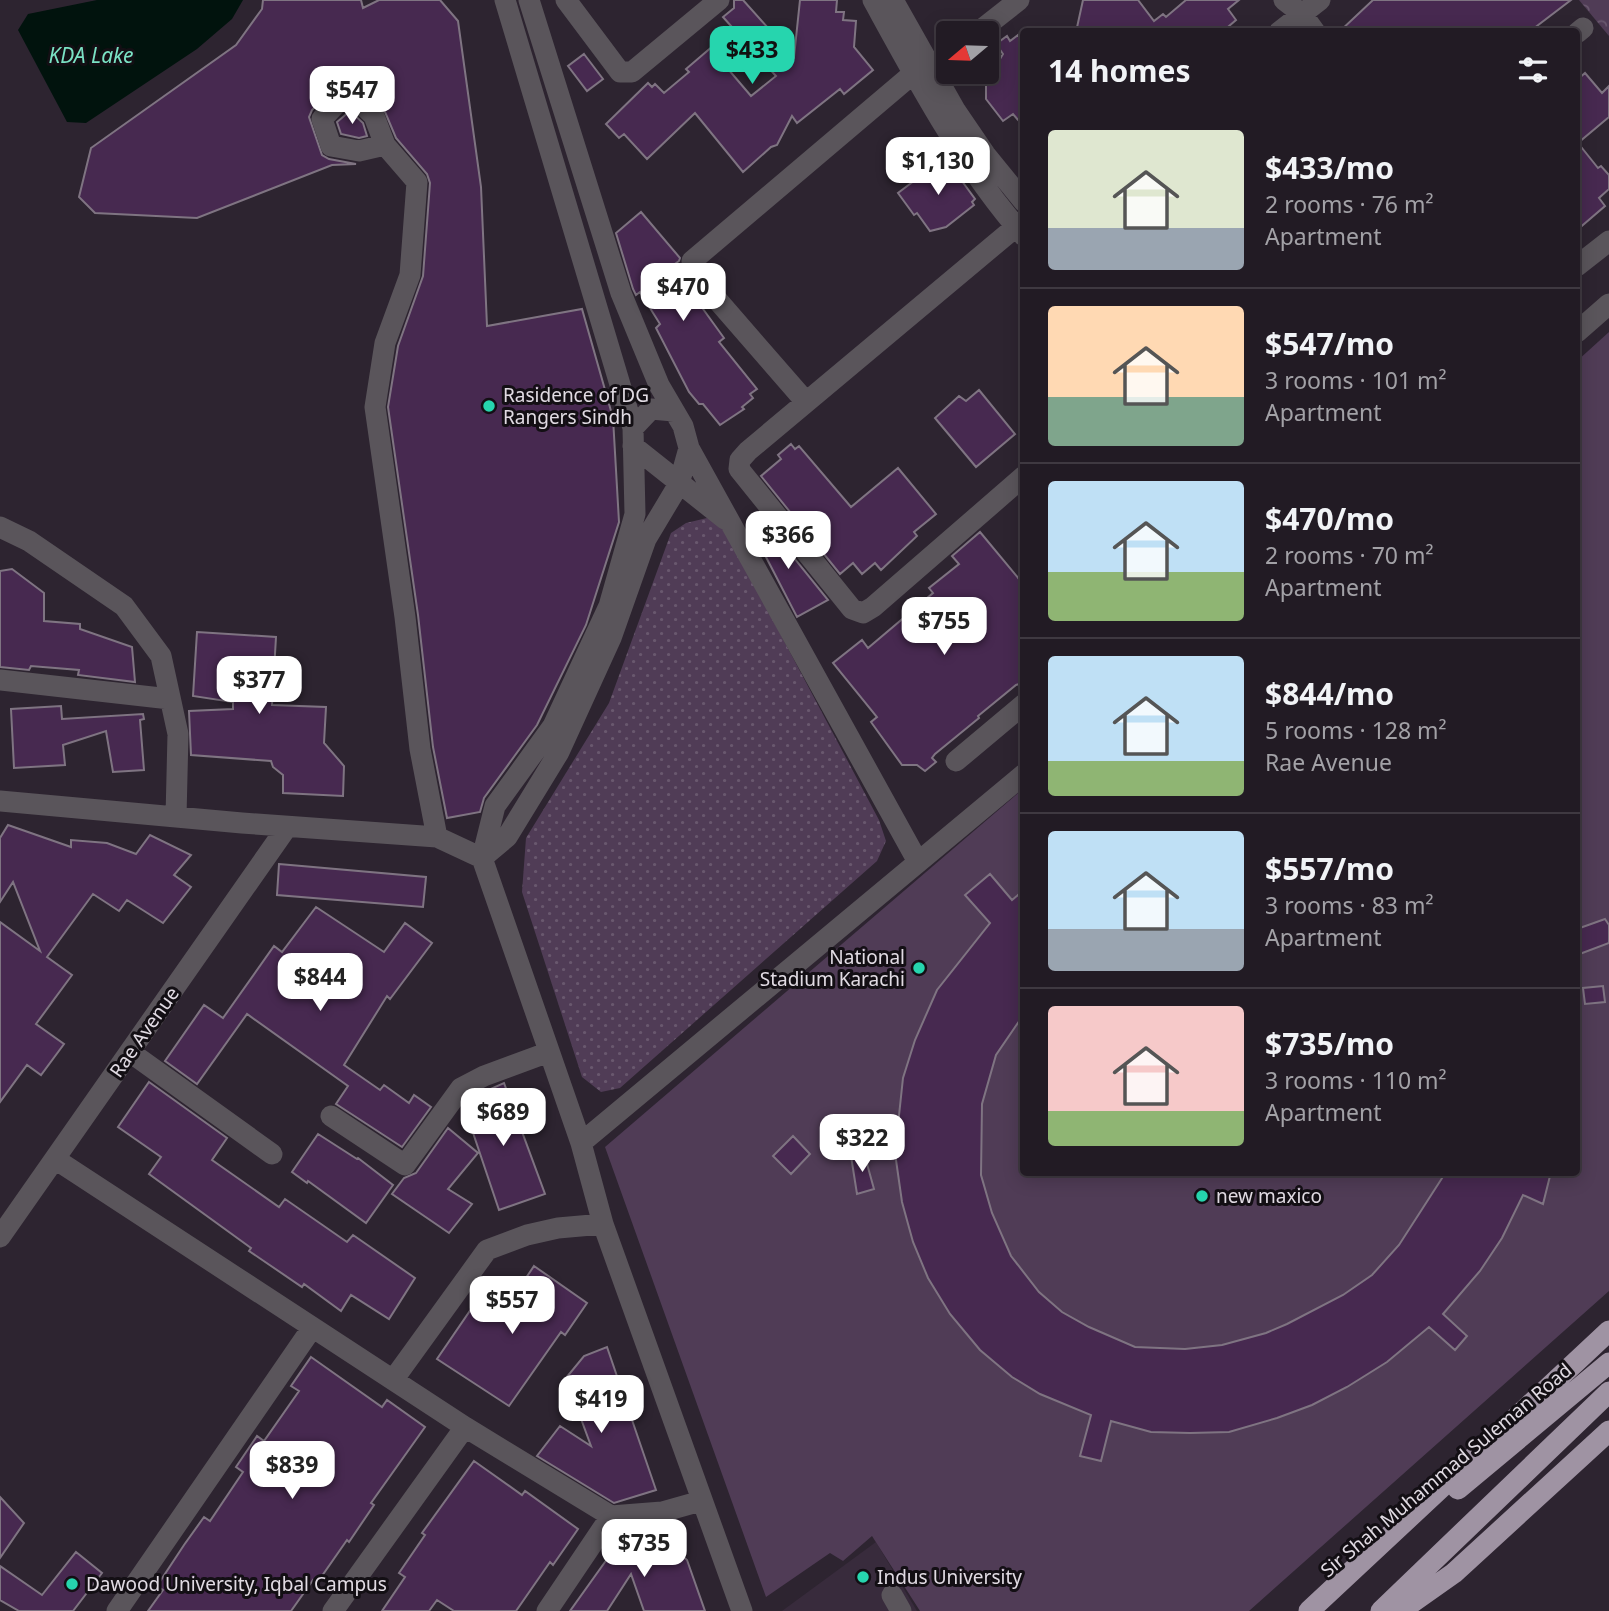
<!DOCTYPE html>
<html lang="en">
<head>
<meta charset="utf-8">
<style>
	body { margin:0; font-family:"Noto Sans",sans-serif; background:#2a242c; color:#f1f3f6; height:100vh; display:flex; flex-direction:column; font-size:26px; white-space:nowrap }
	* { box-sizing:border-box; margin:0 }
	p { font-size:23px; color:#a2a1a6 }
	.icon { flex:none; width:38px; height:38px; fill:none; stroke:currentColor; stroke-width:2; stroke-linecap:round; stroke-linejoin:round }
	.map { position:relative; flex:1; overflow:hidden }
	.drawer { position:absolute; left:1020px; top:28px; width:560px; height:1148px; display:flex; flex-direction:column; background:#221b24; border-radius:7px; box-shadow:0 4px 18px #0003,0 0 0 2px #3f3941 }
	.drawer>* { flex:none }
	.needle { width:46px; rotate:251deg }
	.controls { position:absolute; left:936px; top:21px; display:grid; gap:14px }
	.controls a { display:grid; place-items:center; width:63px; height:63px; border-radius:7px; background:#221b24; box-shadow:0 4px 18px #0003,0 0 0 2px #3f3941; font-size:35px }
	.price { position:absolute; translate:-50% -60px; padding:0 16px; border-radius:14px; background:#fff; color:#222; font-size:23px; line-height:46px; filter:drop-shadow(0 2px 4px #0008) }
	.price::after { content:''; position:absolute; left:50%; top:42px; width:21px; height:16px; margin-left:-10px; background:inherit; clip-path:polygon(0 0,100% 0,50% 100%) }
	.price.on { background:#26d5ae; color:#111 }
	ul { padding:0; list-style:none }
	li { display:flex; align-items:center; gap:21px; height:175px; padding:0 28px }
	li+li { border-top:2px solid #3f3941 }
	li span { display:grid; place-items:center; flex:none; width:196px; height:140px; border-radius:7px; color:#555 }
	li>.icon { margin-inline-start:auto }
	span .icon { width:84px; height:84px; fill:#fffc; stroke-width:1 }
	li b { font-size:30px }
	h2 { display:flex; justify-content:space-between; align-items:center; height:84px; padding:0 28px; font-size:30px }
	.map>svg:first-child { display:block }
	.built { fill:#382b3c }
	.grass { fill:url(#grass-dots) }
	.park { fill:url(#park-crowns) }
	.pitch { fill:#503c56 }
	.water { fill:#01130d }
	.building { fill:#472950; stroke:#7f7482; stroke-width:2 }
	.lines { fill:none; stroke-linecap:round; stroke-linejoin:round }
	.minor { stroke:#5a555b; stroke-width:21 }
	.highway { stroke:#9f93a3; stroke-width:21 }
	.poi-dot { fill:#26d5ae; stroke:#130f14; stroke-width:2.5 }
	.labels { text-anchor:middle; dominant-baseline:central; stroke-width:6; stroke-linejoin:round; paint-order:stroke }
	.poi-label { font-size:19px; fill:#e1dbe3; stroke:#130f14; text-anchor:start }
	.street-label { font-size:19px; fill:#e1dbe3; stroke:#130f14 }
	.water-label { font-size:21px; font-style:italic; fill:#7ae2c4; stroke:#130f14 }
</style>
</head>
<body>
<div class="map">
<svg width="1609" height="1611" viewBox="0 0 1609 1611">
	<defs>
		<pattern id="grass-dots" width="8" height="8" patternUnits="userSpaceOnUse" patternTransform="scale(1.75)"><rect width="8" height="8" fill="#503c56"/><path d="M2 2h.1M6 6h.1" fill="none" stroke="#69586e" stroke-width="1.8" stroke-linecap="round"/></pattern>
		<pattern id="park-crowns" width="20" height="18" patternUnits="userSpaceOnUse" patternTransform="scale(1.75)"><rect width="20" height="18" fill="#503c56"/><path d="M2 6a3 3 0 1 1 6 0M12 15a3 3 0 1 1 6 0" fill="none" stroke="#69586e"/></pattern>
	</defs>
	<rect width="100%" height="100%" fill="#2d2430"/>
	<path class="built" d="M876,1542L917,1611H782Z"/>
	<path class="grass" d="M707,518L723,526L879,820L886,841L877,861L620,1088L601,1092L582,1077L522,892L526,838L609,703L671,533L686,523Z"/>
	<path class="park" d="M1579,0H1609V36Z"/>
	<path class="pitch" d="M1609,332V1291L1249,1611H920L872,1536L843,1561L830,1553L766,1597L605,1147L1024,788V1172H1577V361Z"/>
	<path class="water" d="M97,0H243L232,19L197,49L86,123L67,122L18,30L28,14Z"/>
	<path class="building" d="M263,0H361L363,8L379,0H440L458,21L481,187L487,326L582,309L613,418L619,522L586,625L537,725L484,798L480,812L447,818L433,747L418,615L388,407L398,346L423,276L430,183L427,174L396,138L383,107L362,87L355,83L329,93L312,110L309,117L322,155L329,159L356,164L332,165L197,218L95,213L79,197L91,148L236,45L262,9Z
		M734,0H743L794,57L800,0H837L836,12H844L843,20L856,21L854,47L873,70L844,94L840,89L797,123L792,116L777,145L771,147L743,172L695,113L647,159L624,134L619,138L606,124L648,83L652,87L655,84L664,93L689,72L686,69L713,46L725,60L722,62L751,96L776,76L723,17L734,8Z
		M1083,0H1138L1154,21L1163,14L1166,17L1186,0H1239L1228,9L1236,20L1222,32H1076Z
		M1373,0H1571L1529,32H1339Z
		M1018,35L1024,43V127L1013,114L1003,121L986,99V82L1003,54L996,44L1007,36L1010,41Z
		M584,54L603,79L587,91L568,66Z
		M1585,73L1602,93L1609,86V117L1578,143L1598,168L1601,166L1609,175V189L1599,198L1605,206L1577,230V80Z
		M350,111L363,123L367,136L359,138L341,134L337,122Z
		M947,156L950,174L959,177L975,199L972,202L974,205L946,227L930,231L917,213L914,215L898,193Z
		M641,212L680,258L679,261L672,266L724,338L719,342L757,389L750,394L753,398L742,407L744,409L720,425L703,404H699L689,392L656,328L660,324L640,292L636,295L633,289L616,233Z
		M979,390L1015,434L976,467L935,418L959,396L966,401Z
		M791,444L795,449L799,446L851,507L898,468L936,514L914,532L917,536L881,570L875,563L862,574L853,563L840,574L761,476L781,459L778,455Z
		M761,517L828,600L797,617L750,526Z
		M980,532L1024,585V682L1016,685L978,716L979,718L935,754L932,758L936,762L925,771L917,765H902L871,722L877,717L833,663L862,640L868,648L933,593L929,588L959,564L952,556Z
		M12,569L44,593V621L80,624V629L132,647L135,682L78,675L79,670L31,666L29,670L0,667V571Z
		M197,632L276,637L272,705L326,707L324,743L344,766L343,796L283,793V775L273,767L271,761L191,755L189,711L233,709V702L193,696Z
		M61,706L62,719L143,714L144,719L140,720L144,770L113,772L106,731L63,745L65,765L14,768L11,709Z
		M8,825L71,847V840L107,843L136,854L150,835L191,855L174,875L191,887L163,923L127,900L119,911L93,894L47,957L72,975L36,1024L64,1044L41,1075L27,1065L0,1102V922L40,951L13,882L0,902V838Z
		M279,864L426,877L423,907L277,895Z
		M990,874L1012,900L1024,890V1014L996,1055L982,1104L981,1175L992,1213L1011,1256L1039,1292L1062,1312L1089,1327L1135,1347L1185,1349L1222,1345L1266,1333L1287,1324L1343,1295L1372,1275L1399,1245L1446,1172H1551L1543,1204L1523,1195L1502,1238L1480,1271L1443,1314L1467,1336L1455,1350L1429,1327L1387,1362L1347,1387L1312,1405L1277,1418L1229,1432L1190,1433L1151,1432L1111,1421L1101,1461L1080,1456L1091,1415L1040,1394L1012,1377L980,1350L950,1314L928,1278L913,1242L902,1202L895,1153L903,1078L915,1040L937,990L990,923L965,895Z
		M316,907L384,952L405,923L432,943L390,999L387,996L344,1065L380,1090L384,1085L409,1103L414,1095L431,1107L402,1147L336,1104L348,1086L247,1014L197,1084L165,1061L204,1005L223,1018L274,946L282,952Z
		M1605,919L1609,925V943L1577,955V929Z
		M1603,986L1605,1002L1585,1004L1583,988Z
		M149,1082L227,1138L212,1160L279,1207L285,1199L347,1242L353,1235L415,1278L389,1319L351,1295L341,1311L304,1284L302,1287L249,1251L251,1248L149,1174L161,1157L118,1127Z
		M504,1083L545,1194L499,1210L464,1106L470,1098Z
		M448,1128L478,1153L448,1189L472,1204L449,1233L392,1194L404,1178L416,1173Z
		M318,1134L357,1159L358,1158L393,1185L366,1223L308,1181L307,1183L292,1172Z
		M793,1136L810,1154L791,1174L773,1156Z
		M864,1153L874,1189L857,1194L851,1156Z
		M534,1266L587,1303L565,1335L561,1332L509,1406L437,1359L476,1302L499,1318Z
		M607,1347L656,1490L614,1503L537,1456L560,1426L591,1446L566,1378L584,1356Z
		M311,1357L382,1407L387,1400L425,1427L371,1503L374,1505L349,1542L347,1540L317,1583L313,1580L291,1611H148L163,1590L157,1586L184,1545L204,1517L210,1521L243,1472L236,1467L257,1436L264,1441L299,1391L291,1386Z
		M474,1461L522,1495L525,1491L578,1529L553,1565L550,1562L516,1611H454L437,1600L429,1611H382L405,1577L399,1573L425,1535L422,1533Z
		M0,1497L24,1523L0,1558Z
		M638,1536L651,1537L669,1544L687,1560L705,1611H644L631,1574L607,1611H570L615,1548Z
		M76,1552L102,1573L73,1611H19L0,1600V1566L42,1595Z"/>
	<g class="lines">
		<path class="minor" d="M505,0L633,428L635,514L609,606L553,726L495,806L482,858L581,1143L603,1224L742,1611
			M566,0L620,72H632L719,0
			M873,0C918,82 962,165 1024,236
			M893,0L955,110L985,154L1024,202
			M1284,0L1302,14L1315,32
			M1279,32L1320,0
			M977,33L1019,0
			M1577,33L1583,28
			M385,145L359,151L331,146L322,119L338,102L353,96L374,116L385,145L417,182L410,275L385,343L375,407L405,617L420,749L437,837
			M1024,220L748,451L740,460L739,469L852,609L863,613L873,607L1024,476
			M1577,266L1609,241
			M1577,332L1609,304
			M806,402L693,272L692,261L928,61
			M633,428L651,409L674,411
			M633,446L725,519
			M689,448L918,862
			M0,527L29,541L124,606L161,656L178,734L176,817
			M0,680L170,699
			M956,761L1024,704
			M0,801L242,823L437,837L482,858
			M482,858L507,837L559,752L611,638L646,539L679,484L689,448L683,426L659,385L621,293L529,0
			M130,1052L272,1154
			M331,1116L405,1165L461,1088L484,1076L549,1052
			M581,1143L1024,774
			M55,1159L465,1427L611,1516L662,1512L701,1501
			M0,1237L287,827
			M393,1380L487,1250L527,1235L558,1228L603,1224
			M892,1595L901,1611
			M117,1611L312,1328
			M333,1611L465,1427
			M547,1611L611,1516"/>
		<path class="highway" d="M1458,1489L1609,1363
			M1309,1611L1609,1331
			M1381,1611L1609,1392
			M1400,1611L1454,1573L1609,1431"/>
	</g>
	<g class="poi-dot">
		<circle cx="489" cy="406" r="7"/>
		<circle cx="919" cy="968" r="7"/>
		<circle cx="1202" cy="1196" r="7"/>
		<circle cx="863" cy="1577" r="7"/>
		<circle cx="72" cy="1584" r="7"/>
	</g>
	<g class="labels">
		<g class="poi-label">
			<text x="503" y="395">Rasidence of DG<tspan x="503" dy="22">Rangers Sindh</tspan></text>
			<text x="905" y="957" text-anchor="end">National<tspan x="905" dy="22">Stadium Karachi</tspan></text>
			<text x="1216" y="1196">new maxico</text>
			<text x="877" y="1577">Indus University</text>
			<text x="86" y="1584">Dawood University, Iqbal Campus</text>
		</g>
		<g class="street-label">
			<text transform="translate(144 1032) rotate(-55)">Rae Avenue</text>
			<text transform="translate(1446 1470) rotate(-40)">Sir Shah Muhammad Suleman Road</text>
		</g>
		<g class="water-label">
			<text x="91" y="55">KDA Lake</text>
		</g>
	</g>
</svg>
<div class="controls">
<a><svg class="needle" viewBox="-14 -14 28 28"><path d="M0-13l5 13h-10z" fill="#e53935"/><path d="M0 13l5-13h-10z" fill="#a2a1a6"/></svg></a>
</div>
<b class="price on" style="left:752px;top:86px">$433</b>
<b class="price" style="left:352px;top:126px">$547</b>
<b class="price" style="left:938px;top:197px">$1,130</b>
<b class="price" style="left:683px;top:323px">$470</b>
<b class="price" style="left:788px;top:571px">$366</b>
<b class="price" style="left:944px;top:657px">$755</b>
<b class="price" style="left:259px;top:716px">$377</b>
<b class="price" style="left:320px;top:1013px">$844</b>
<b class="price" style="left:503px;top:1148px">$689</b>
<b class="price" style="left:862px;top:1174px">$322</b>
<b class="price" style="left:512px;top:1336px">$557</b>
<b class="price" style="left:601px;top:1435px">$419</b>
<b class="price" style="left:292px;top:1501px">$839</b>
<b class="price" style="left:644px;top:1579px">$735</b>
<section class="drawer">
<h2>14 homes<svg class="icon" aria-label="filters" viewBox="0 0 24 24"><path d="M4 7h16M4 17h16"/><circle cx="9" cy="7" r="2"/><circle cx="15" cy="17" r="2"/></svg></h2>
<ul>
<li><span style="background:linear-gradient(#dfe7d0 70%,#9aa5b1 0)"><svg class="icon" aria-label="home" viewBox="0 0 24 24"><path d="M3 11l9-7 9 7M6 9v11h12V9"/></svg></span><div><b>$433/mo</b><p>2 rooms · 76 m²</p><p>Apartment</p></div></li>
<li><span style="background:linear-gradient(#ffd9b3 65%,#7fa58c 0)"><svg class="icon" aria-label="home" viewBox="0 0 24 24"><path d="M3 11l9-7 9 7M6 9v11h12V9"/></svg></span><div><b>$547/mo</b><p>3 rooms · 101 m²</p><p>Apartment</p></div></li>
<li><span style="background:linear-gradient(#bfe0f5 65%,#8fb573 0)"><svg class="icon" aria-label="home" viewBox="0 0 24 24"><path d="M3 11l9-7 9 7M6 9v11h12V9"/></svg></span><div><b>$470/mo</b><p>2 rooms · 70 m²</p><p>Apartment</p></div></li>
<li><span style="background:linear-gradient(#bfe0f5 75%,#8fb573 0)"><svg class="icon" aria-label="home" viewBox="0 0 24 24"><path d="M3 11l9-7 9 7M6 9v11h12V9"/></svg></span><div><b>$844/mo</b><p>5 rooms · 128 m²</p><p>Rae Avenue</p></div></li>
<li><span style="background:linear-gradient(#bfe0f5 70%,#9aa5b1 0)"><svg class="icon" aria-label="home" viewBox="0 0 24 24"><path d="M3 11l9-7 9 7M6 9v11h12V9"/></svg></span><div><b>$557/mo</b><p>3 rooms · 83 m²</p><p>Apartment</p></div></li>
<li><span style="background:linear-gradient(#f6c9c9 75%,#8fb573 0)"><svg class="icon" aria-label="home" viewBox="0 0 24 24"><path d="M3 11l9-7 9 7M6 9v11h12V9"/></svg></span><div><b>$735/mo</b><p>3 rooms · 110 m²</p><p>Apartment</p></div></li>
</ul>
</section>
</div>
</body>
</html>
